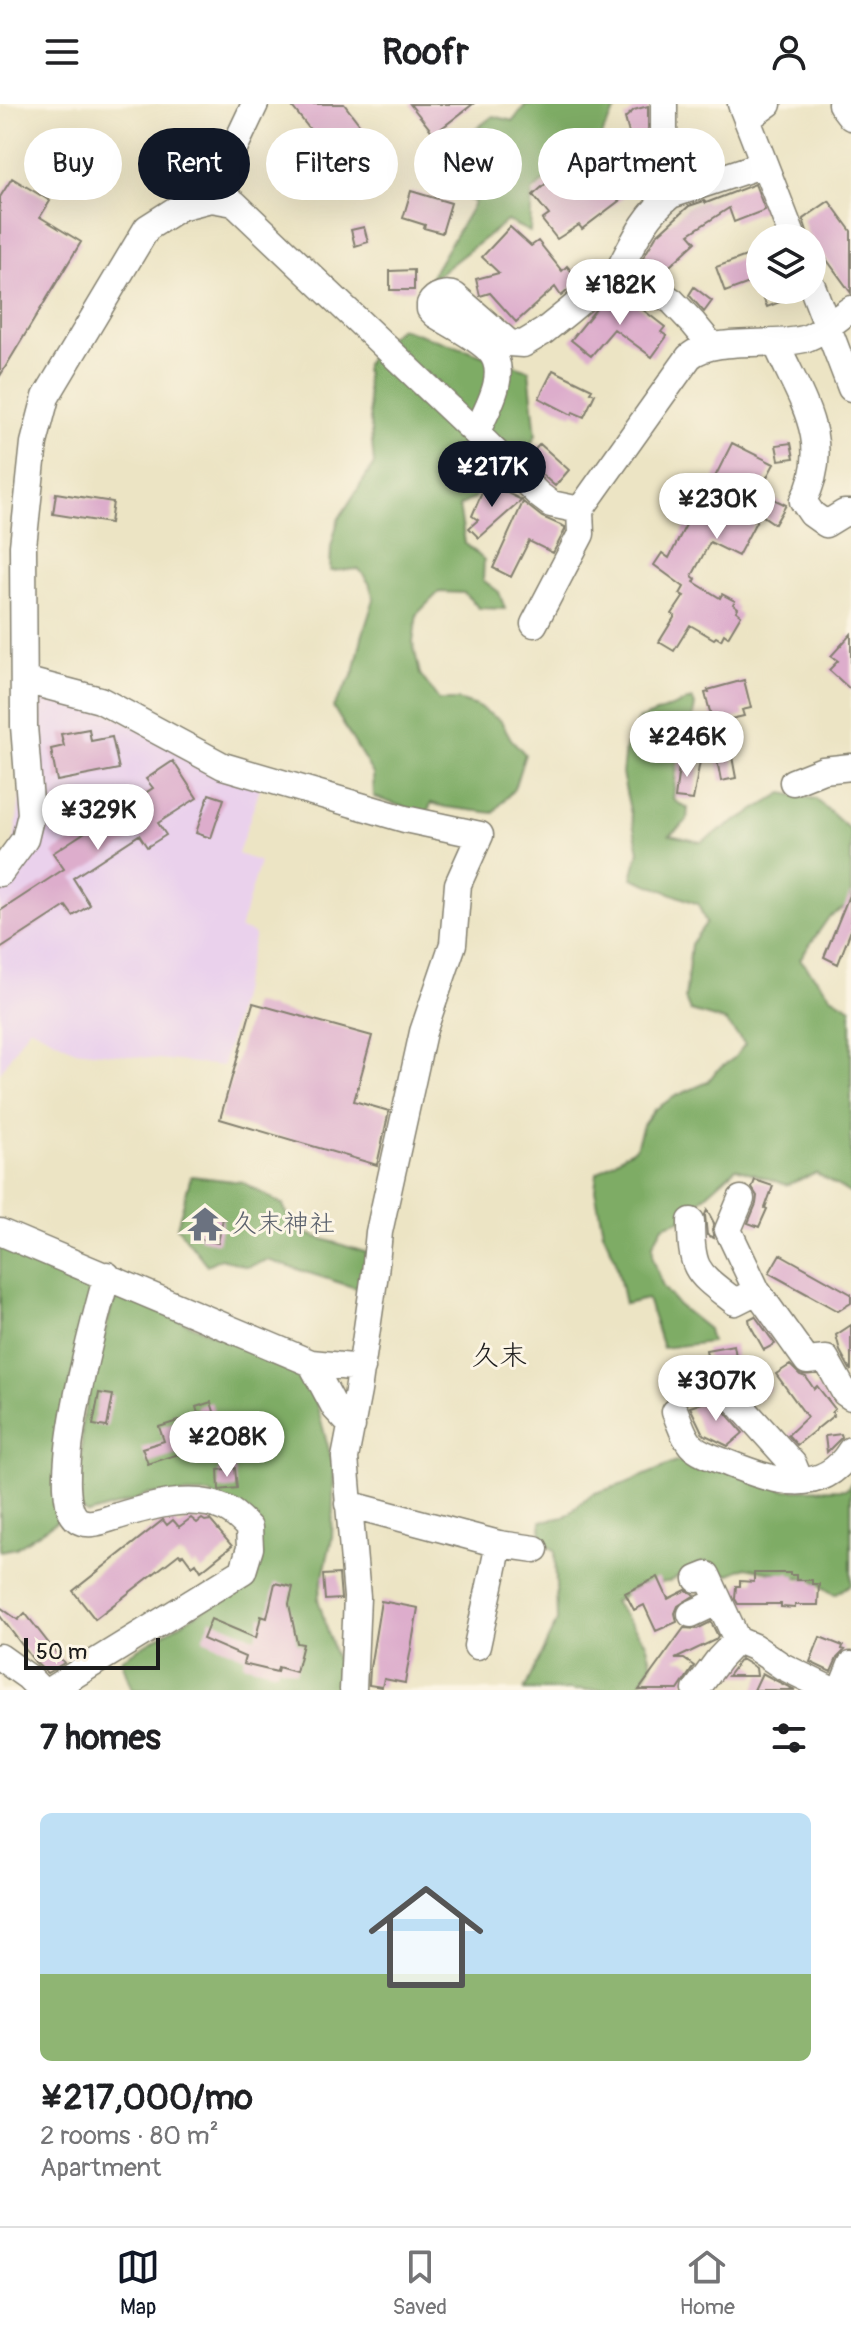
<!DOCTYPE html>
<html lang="en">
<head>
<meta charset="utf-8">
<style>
	body { margin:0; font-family:Pangolin,"Klee One",sans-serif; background:#f2f2f2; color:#202124; height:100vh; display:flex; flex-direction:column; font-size:30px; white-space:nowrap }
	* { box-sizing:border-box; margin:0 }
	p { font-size:26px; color:#757577 }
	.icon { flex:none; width:44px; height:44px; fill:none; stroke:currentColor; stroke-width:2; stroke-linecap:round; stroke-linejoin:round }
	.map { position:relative; height:1586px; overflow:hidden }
	.details { display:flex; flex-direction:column; background:#fff; flex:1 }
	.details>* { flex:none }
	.banner { position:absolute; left:24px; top:24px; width:804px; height:72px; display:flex; gap:16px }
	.controls { position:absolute; left:746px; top:120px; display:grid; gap:16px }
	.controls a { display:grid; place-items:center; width:80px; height:80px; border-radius:50%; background:#fff; box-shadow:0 8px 32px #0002; font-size:40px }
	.scale { position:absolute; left:24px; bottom:20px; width:136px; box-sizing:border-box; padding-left:8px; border:4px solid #1c1c1c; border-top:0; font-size:22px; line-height:28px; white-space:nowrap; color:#1c1c1c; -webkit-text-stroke:6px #fcf5e5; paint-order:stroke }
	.price { position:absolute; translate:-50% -68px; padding:0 18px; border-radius:28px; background:#fff; color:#222; font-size:26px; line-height:52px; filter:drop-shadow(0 2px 4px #0008) }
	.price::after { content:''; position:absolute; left:50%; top:48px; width:24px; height:18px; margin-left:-12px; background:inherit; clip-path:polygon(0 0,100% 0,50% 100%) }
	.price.active { background:#111827; color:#fff }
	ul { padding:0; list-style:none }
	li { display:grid; align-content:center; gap:16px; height:424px; padding:0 40px }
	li+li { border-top:2px solid #e0e0e0 }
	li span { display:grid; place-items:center; height:248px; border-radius:12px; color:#555 }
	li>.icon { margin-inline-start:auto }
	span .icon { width:144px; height:144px; fill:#fffc; stroke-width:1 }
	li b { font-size:34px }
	h2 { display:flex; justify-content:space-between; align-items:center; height:96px; padding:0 40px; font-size:34px }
	.tag { padding:0 28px; border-radius:36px; background:#fff; box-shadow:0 8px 32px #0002; font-size:28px; line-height:72px }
	.tag.active { background:#111827; color:#fff }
	header { display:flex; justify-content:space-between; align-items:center; height:104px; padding:0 40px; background:#fff; font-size:36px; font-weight:700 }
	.tabs { display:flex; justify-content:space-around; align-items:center; height:112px; border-top:2px solid #e0e0e0; background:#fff; font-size:22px; color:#757577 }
	.tabs a { display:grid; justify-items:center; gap:4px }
	.tabs .active { color:#111827 }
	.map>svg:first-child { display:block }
	.built { fill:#ead1ec }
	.forest { fill:#7eac65; stroke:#4d6440; stroke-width:2 }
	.building { fill:#ddadcc }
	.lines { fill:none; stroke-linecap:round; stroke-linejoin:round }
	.minor-casing { stroke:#848070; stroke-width:29 }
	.minor { stroke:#fff; stroke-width:26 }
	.labels { text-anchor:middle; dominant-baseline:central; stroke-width:6; stroke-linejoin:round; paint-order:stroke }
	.worship-label { font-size:26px; fill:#5b616d; stroke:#fcf5e5; text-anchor:start }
	.neighbourhood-label { font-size:28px; fill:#1c1c1c; stroke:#fcf5e5 }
</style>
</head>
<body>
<header><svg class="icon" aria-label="menu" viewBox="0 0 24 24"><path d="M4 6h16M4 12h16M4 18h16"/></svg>Roofr<svg class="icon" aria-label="person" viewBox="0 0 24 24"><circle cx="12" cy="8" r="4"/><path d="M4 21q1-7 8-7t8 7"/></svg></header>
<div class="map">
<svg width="851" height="1586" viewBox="0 0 851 1586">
	<rect width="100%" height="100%" fill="#fcf5e5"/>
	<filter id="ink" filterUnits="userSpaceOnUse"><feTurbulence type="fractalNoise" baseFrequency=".0125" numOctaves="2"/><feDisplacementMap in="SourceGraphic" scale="16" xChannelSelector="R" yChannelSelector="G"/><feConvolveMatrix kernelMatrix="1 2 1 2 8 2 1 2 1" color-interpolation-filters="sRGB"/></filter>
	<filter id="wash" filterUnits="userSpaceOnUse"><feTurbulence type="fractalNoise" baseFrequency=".006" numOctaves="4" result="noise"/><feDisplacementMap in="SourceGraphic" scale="32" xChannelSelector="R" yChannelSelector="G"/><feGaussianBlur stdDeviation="1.8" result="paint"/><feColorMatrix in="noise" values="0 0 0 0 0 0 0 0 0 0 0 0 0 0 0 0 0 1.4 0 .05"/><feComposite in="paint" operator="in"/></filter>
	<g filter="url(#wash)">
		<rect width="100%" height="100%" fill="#ece4c4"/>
		<path class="built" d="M45,587L86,598L260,684L238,750L260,758L240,825L255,830L223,962L75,946L29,923L0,969V785L9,774L33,599Z"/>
		<path class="forest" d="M526,0H620C601,26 596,43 592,75L566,68L544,77L532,88L530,128L507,117L427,179L475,98L442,85L429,69L465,33L493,12L513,17Z
			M400,224L529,266L536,331L506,383L485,377L474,394L459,402L465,439L484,456L483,476L499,488L505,505L479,504L464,489L439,488L417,510L413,539L420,570L439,596H458L477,602L501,617L511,635L525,650L514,685L493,709L445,703L431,699L427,711L374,693L373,670L333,603L354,569L362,533L374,495L369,479L359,465L330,467L331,443L338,416L374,360L365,263L372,247Z
			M692,595L695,601L691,627L702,632L704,642L703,655L678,653L673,695L676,698L688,704L687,717L670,731L701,738L783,689L816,695L851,727V800L829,813L800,855L831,892L851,904V1090L816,1069L787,1081L736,1064L697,1099L691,1112L663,1122L653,1140V1154L663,1183L678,1201L708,1225L711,1238L663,1244L647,1195L625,1200L615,1154L603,1128L595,1086L597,1069L636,1043L643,1021L654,1006L674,993L708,978L716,967L734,954L745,940L725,917L690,907L685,895L691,840L706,819L698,800L632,774L639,747L622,670L625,644L638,616Z
			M191,1072L242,1078L283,1101L294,1126L371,1150L362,1186L268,1156L247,1163L221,1154L207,1161L177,1123Z
			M0,1135L46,1157L88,1186L91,1194L61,1316L57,1400L62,1414L16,1444L0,1447Z
			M120,1192L308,1269L334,1364L332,1434L318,1495L341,1572L338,1586H132L121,1555L227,1492L258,1421L210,1390H146L136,1396L88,1410L81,1405L82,1317L112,1201Z
			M676,1358H706L783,1386L847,1385L851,1379V1480L835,1491L811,1476L746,1463L728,1471L703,1458L668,1478L640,1480L614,1498L646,1539L652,1560L637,1586H524L557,1517L555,1446L542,1439L541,1417L565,1413L592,1390L624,1380Z"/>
		<g id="blocks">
			<path class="building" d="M290,0H344L393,64L360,89Z
				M410,0H473L434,30Z
				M648,2V50L649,57L640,31L630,33L625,14L634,6Z
				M704,38L706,42L708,41L714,59L691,66L689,62L683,64L680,46Z
				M649,59L652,72L582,125L579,121L557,135L542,116L549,111L533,91L551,75L553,78L561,72L563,75L568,70L590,89Z
				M12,74L50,97L40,113L81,138L0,272V93Z
				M755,80L765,106L734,118L729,104L689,130L696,138L660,171L643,154L656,132L689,102L704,97L706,99Z
				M411,87L451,99L442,129L424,124L425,121L403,114Z
				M829,97L851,127V189L808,130L803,115Z
				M364,123L368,138L355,142L351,126Z
				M510,123L531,142L538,137L562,167L567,162L572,168L582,160L589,169L561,192L555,183L516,218L490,189L480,192L476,175L499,169L482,153Z
				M760,147V175L725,188L716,163Z
				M414,166V186H390V167Z
				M694,183L712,197L704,208L689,191Z
				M760,186H797L798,191L767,203Z
				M614,190L629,202L633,198L665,223L661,228L667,232L652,253L614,225L591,252L571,236L596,205Z
				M553,266L592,285L590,288L595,290L584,313L573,308L572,311L539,294Z
				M732,339L774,360L759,388L786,401L775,420L760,410L738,452L710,438L692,472L696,475L694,478L720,494L722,490L735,497L733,500L738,504L736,507L741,511L728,533L724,530L721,536L716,533L714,535L690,521L674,547L659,538L675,512L672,510L684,492L680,490L684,483L654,461L662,449L669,454L693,407L688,405L704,375L712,379Z
				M791,339L794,354L779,356L776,341Z
				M540,340L569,366L555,382L538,367L541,363L529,352Z
				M486,379L522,396L479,434L469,424L478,416L472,412Z
				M56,389L113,398L110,419L53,410Z
				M523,398L542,413L565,423V426L553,449L529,437L511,473L493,464Z
				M851,530V586L829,566L838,557L831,552Z
				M744,576L751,604L742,606L744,612L713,619L705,589L709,588L708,586Z
				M89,625L91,637L112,633L119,665L57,677L51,645L64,642L61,630Z
				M728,631L736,674L721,677L713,634Z
				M680,655L700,657L693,696L675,694Z
				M173,657L197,694L158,719L166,731L147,743L139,731L73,774L90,801L73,812L66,802L0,845V807L64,765L53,749L153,684L146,675Z
				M209,690L224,695L211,734L196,729Z
				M850,789L851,826L838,860L824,853Z
				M253,899L372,932L354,997L389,1007L377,1061L220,1015Z
				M755,1076L773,1082L765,1104L767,1105L759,1123L748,1119L756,1100L757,1092L752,1084Z
				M707,1106L714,1119L712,1126L714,1134L707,1131L705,1111Z
				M204,1110L223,1114L218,1139L199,1135L200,1131L196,1130L200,1115Z
				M780,1150L851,1190V1199L838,1207L769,1169Z
				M755,1212L775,1240L764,1246L750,1221L749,1215Z
				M851,1221V1267L840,1247L836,1231Z
				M734,1241L737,1258L752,1276L757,1271L771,1284L757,1296L739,1277L732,1273H724L714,1261L709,1262L706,1246Z
				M790,1261L800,1271L806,1273L814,1285L817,1282L835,1305L832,1308L834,1311L797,1341L788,1331L807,1313L776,1270Z
				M99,1289L113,1291L107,1323L93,1321Z
				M714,1295L743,1329L728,1342L703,1330L690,1303Z
				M211,1298L216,1314L201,1319L196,1303Z
				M187,1314L196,1340L177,1346L179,1350L148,1360L142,1344L164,1337L159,1323Z
				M841,1330L842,1333L827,1348L825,1332Z
				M235,1364L237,1384L219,1386L218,1366Z
				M191,1414L197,1419L202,1415L205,1417L210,1416L232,1442L201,1467L196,1459L192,1462L183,1450L181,1452L179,1450L95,1515L73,1487L163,1416L167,1421L173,1416L179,1423Z
				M754,1469H790V1471H796V1476H812V1480H819L818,1501H795V1504L781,1503V1500H738L735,1495L736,1482H740V1477L754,1478Z
				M339,1470L341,1495L325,1496L323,1471Z
				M658,1473L668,1495L686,1486L695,1491L678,1502L675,1509L677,1518L656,1527L644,1501L634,1506L625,1489Z
				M275,1479L293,1483L289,1500L297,1539L303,1540L296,1568L278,1563L277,1568L243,1560L245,1553L203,1535L211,1515L256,1534L261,1512L267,1514Z
				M381,1497L418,1504L405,1579L384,1575L382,1583L369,1581L370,1564Z
				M0,1503L18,1516L25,1509L64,1559L47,1569L35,1558L0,1512Z
				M711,1518L718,1532L715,1536L675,1555H684L694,1562L678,1586H639L684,1524L697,1525Z
				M820,1533L843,1542L842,1545L845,1546L837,1554L831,1568L810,1558Z
				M741,1555L756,1564L757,1572H728Z
				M762,1569L775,1576L795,1586H754Z"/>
		</g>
	</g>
	<g filter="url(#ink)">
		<use href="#blocks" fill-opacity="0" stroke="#848070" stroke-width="2"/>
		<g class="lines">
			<g class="minor-casing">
				<path id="minor" d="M741,0L793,134
					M841,0L851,13
					M747,15L768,0
					M671,91L764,60
					M222,95L229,55L255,0
					M620,164C634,137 646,110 671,91L664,50V0
					M812,182L851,284
					M776,239C799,293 835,338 803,397L812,410L826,420L844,409H851
					M476,329C486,307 511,268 489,246C476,233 452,221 436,211L430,205V200C435,191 446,188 455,192L509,239L523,240L543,228L569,207L620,164L672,197L693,219L712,242
					M534,520L581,430L580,406
					M24,576L100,596L223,662L405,715L480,731L458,780L453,840L423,928L379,1128L375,1169L358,1287L345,1354L357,1493L353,1586
					M793,678L823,666L851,663
					M0,769L25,735L31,710L24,622L23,442L34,339L46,293L147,124L180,103L211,95L234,99L476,329L539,391L551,400L580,406L689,253C712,232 771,243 804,235C820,230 837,215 851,205
					M741,1095L728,1126L757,1187L807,1257L826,1255L845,1289L851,1293
					M691,1117C691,1168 697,1168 735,1198L757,1187
					M0,1128L311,1259L335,1304L352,1322
					M311,1259L362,1264
					M728,1288L793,1360L800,1377
					M675,1308C680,1319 683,1332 691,1341C700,1351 718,1355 730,1360C773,1377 822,1394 851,1346
					M348,1400L499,1440L535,1445
					M697,1475L707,1471L737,1536
					M691,1510L719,1497
					M477,1542L499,1440
					M0,1553L28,1573L41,1586
					M50,1586L243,1467L250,1444L249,1424C242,1417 235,1409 226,1405C193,1389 150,1402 118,1412C107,1415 93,1422 82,1418C40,1406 98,1205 107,1171
					M696,1586L719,1555L737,1536L754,1543L782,1562L831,1586
					M841,1586L851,1561"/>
			</g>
			<use href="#minor" class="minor"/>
		</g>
	</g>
	<defs>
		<g id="temple-bare" transform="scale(2.76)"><path d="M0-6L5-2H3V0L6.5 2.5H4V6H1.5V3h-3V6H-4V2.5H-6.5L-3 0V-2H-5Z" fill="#6b7280" stroke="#fcf5e5" stroke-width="2.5" paint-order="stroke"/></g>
	</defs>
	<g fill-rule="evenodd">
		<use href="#temple-bare" x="205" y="1120"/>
	</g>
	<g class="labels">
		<g class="worship-label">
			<text x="231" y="1120">久末神社</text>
		</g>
		<g class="neighbourhood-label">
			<text x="499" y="1252">久末</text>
		</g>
	</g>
</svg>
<div class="controls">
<a><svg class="icon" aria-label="layers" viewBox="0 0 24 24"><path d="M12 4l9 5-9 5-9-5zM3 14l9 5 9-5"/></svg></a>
</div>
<div class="scale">50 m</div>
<b class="price" style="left:620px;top:223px">¥182K</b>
<b class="price active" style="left:492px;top:405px">¥217K</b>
<b class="price" style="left:717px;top:437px">¥230K</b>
<b class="price" style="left:687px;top:675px">¥246K</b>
<b class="price" style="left:98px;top:748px">¥329K</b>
<b class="price" style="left:716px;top:1319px">¥307K</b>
<b class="price" style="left:227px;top:1375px">¥208K</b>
<div class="banner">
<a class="tag">Buy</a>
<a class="tag active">Rent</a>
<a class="tag">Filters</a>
<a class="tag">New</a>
<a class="tag">Apartment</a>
</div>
</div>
<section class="details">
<h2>7 homes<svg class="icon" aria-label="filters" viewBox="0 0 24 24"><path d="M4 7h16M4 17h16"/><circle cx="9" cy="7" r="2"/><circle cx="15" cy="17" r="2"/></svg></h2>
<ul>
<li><span style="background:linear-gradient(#bfe0f5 65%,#8fb573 0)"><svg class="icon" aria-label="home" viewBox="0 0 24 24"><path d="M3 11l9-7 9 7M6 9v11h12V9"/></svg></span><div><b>¥217,000/mo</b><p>2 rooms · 80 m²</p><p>Apartment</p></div></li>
</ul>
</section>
<nav class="tabs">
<a class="active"><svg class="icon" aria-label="map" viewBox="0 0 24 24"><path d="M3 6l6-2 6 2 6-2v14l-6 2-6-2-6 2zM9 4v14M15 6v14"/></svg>Map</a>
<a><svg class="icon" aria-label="saved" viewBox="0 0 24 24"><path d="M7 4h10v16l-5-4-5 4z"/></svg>Saved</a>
<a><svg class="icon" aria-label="home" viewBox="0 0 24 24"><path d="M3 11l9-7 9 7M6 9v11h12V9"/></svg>Home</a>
</nav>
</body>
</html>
